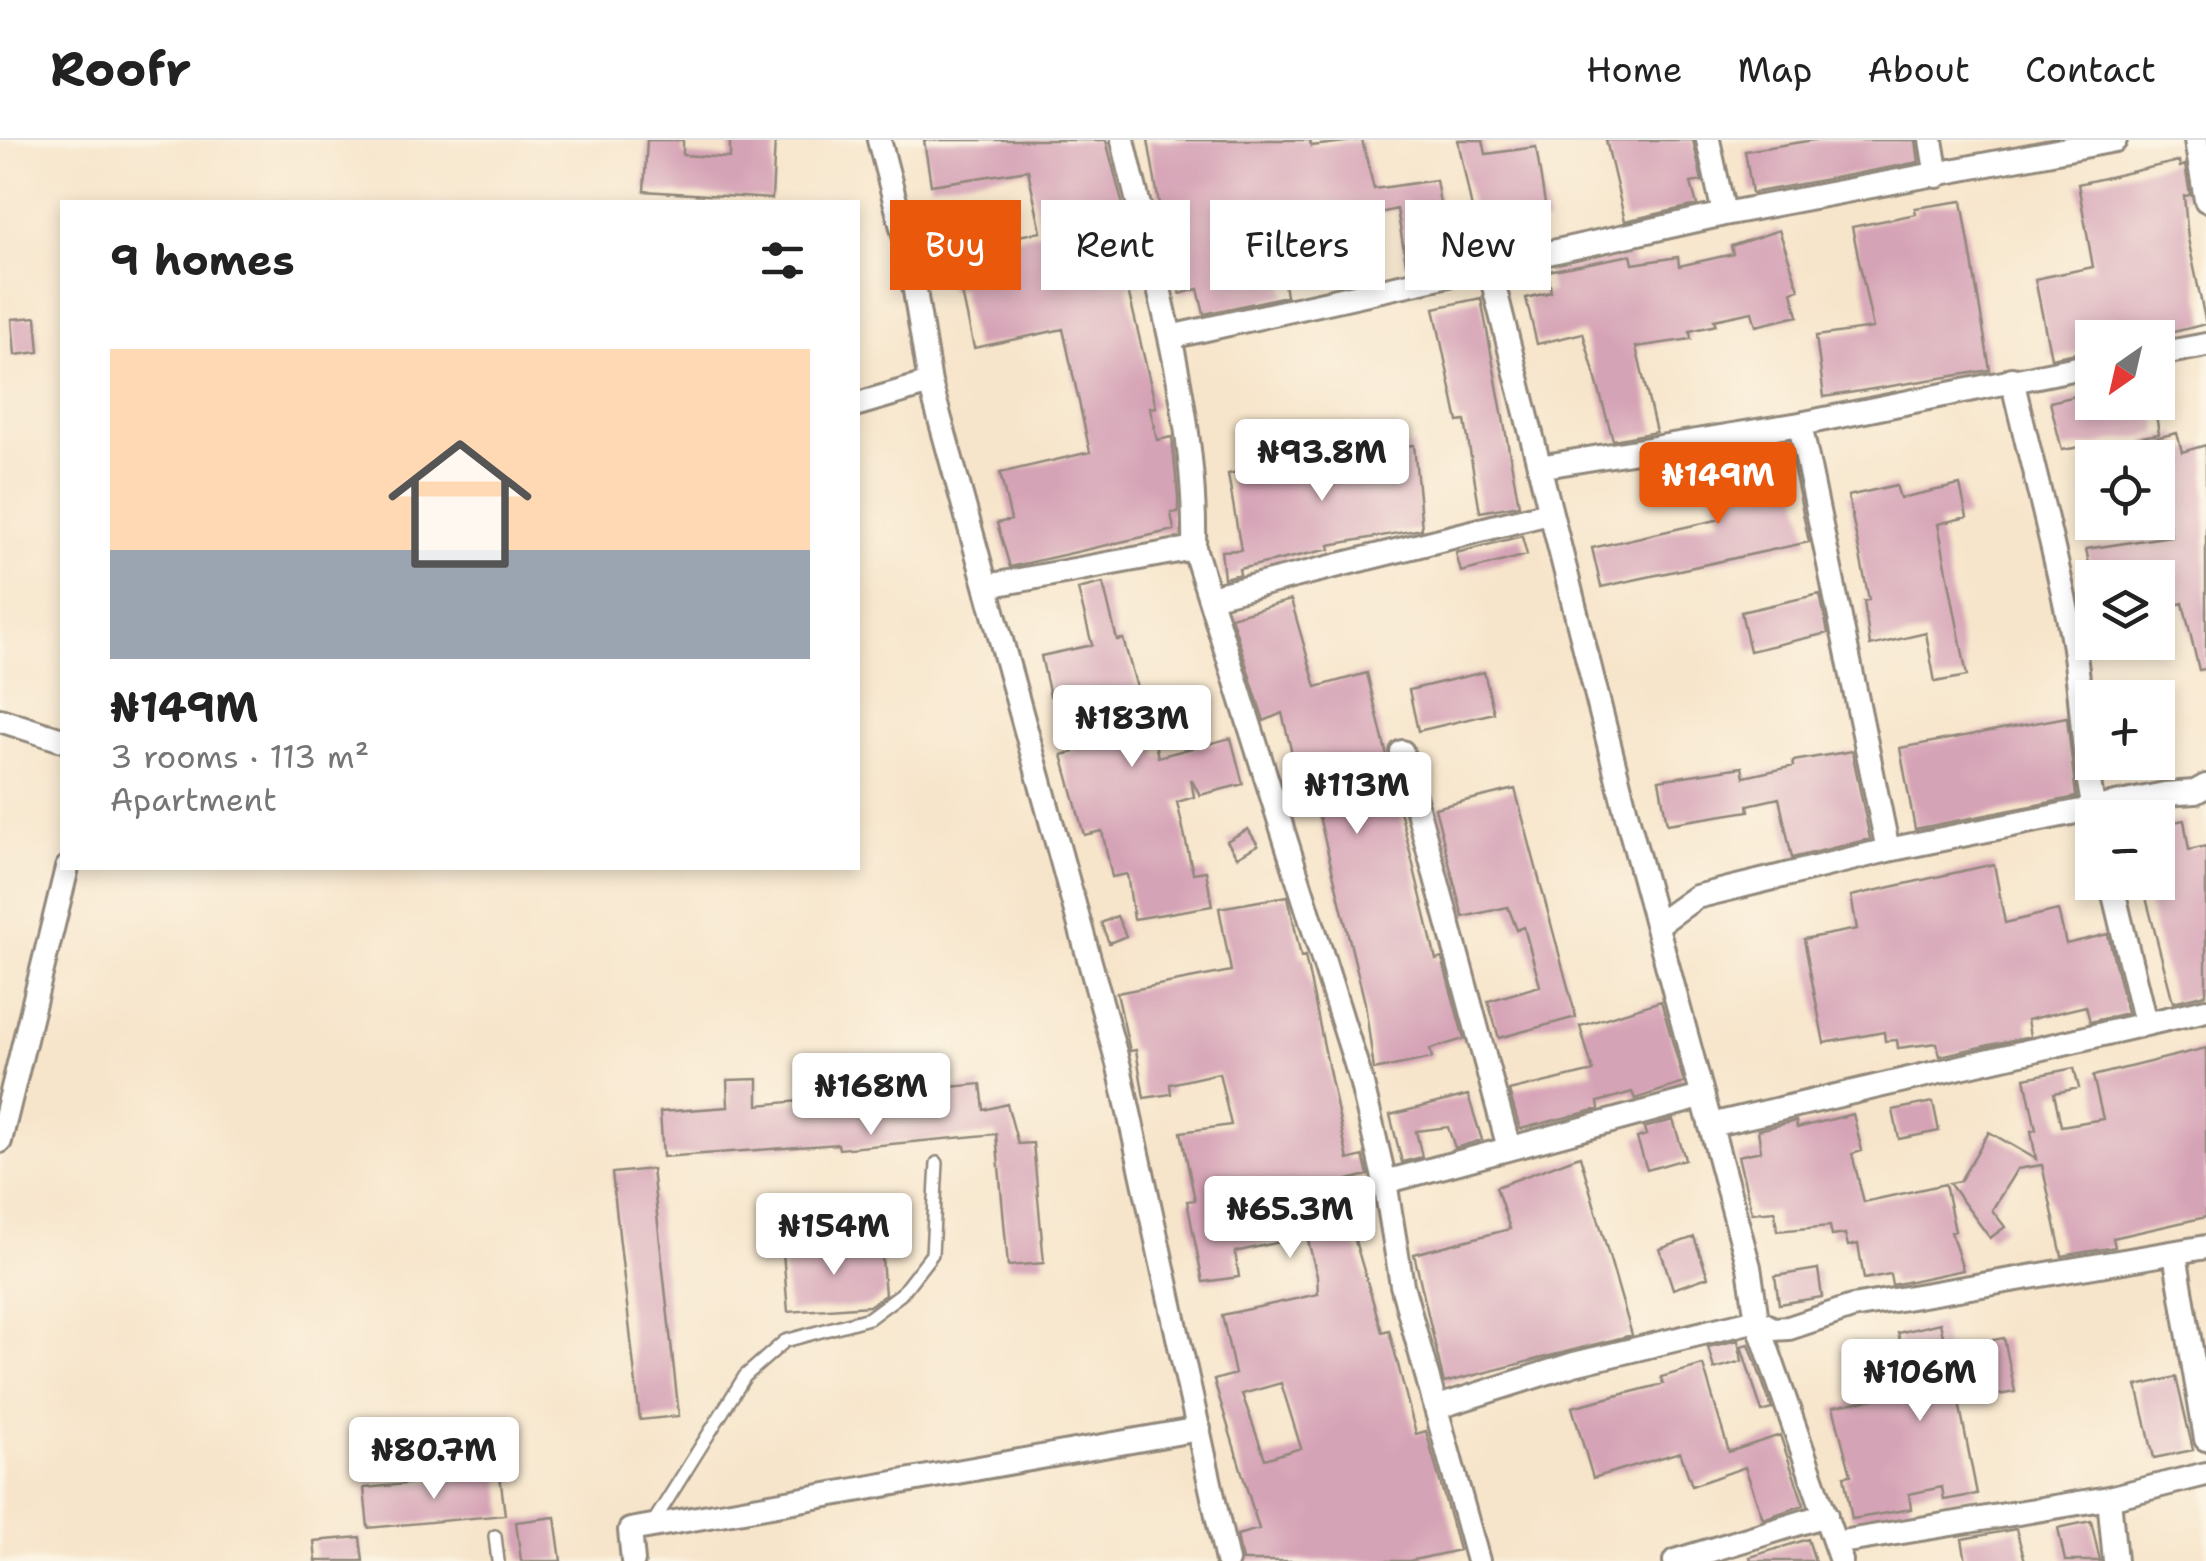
<!DOCTYPE html>
<html lang="en">
<head>
<meta charset="utf-8">
<style>
	body { margin:0; font-family:"Shantell Sans",sans-serif; background:#f6f6f6; color:#222; height:100vh; display:flex; flex-direction:column; font-size:38px; white-space:nowrap }
	* { box-sizing:border-box; margin:0 }
	p { font-size:32px; color:#767676 }
	.icon { flex:none; width:55px; height:55px; fill:none; stroke:currentColor; stroke-width:2; stroke-linecap:round; stroke-linejoin:round }
	.map { position:relative; flex:1; overflow:hidden }
	.sheet { position:absolute; left:60px; top:60px; width:800px; height:670px; display:flex; flex-direction:column; background:#fff; border-radius:0px; box-shadow:0 5px 15px #0003 }
	.sheet>* { flex:none }
	.hud { position:absolute; left:890px; top:60px; width:950px; height:90px; display:flex; gap:20px }
	.needle { width:65px; rotate:214deg }
	.tools { position:absolute; left:2075px; top:180px; display:grid; gap:20px }
	.tools a { display:grid; place-items:center; width:100px; height:100px; border-radius:0px; background:#fff; box-shadow:0 5px 15px #0003; font-size:50px }
	.price { position:absolute; translate:-50% -85px; padding:0 22px; border-radius:10px; background:#fff; color:#222; font-size:32px; line-height:65px; filter:drop-shadow(0 2px 5px #0008) }
	.price::after { content:''; position:absolute; left:50%; top:60px; width:30px; height:22px; margin-left:-15px; background:inherit; clip-path:polygon(0 0,100% 0,50% 100%) }
	.price.on { background:#ea580c; color:#fff }
	ul { padding:0; list-style:none }
	li { display:grid; align-content:center; gap:20px; height:530px; padding:0 50px }
	li+li { border-top:2px solid #e0e0e0 }
	li span { display:grid; place-items:center; height:310px; border-radius:0px; color:#555 }
	li>.icon { margin-inline-start:auto }
	span .icon { width:180px; height:180px; fill:#fffc; stroke-width:1 }
	li b { font-size:42px }
	h2 { display:flex; justify-content:space-between; align-items:center; height:120px; padding:0 50px; font-size:42px }
	.chip { padding:0 35px; border-radius:0px; background:#fff; box-shadow:0 5px 15px #0003; font-size:35px; line-height:90px }
	.chip.on { background:#ea580c; color:#fff }
	header { display:flex; align-items:center; gap:60px; box-sizing:border-box; height:140px; padding:0 50px; background:#fff; border-bottom:2px solid #e0e0e0 }
	header strong { font-size:48px }
	nav { display:flex; gap:55px; margin-inline-start:auto; font-size:35px }
	.map>svg:first-child { display:block }
	.building { fill:#d5a3b6; fill-rule:evenodd }
	.lines { fill:none; stroke-linecap:round; stroke-linejoin:round }
	.lane-casing { stroke:#91887b; stroke-width:16 }
	.street-casing { stroke:#91887b; stroke-width:28 }
	.lane { stroke:#fff; stroke-width:11 }
	.street { stroke:#fff; stroke-width:22 }
</style>
</head>
<body>
<header>
<strong>Roofr</strong>
<nav><a>Home</a><a>Map</a><a>About</a><a>Contact</a></nav>
</header>
<div class="map">
<svg width="2206" height="1421" viewBox="0 0 2206 1421">
	<rect width="100%" height="100%" fill="#fcf5e5"/>
	<filter id="ink" filterUnits="userSpaceOnUse"><feTurbulence type="fractalNoise" baseFrequency=".01" numOctaves="2"/><feDisplacementMap in="SourceGraphic" scale="20" xChannelSelector="R" yChannelSelector="G"/><feConvolveMatrix kernelMatrix="1 2 1 2 8 2 1 2 1" color-interpolation-filters="sRGB"/></filter>
	<filter id="wash" filterUnits="userSpaceOnUse"><feTurbulence type="fractalNoise" baseFrequency=".0048" numOctaves="4" result="noise"/><feDisplacementMap in="SourceGraphic" scale="40" xChannelSelector="R" yChannelSelector="G"/><feGaussianBlur stdDeviation="2.25" result="paint"/><feColorMatrix in="noise" values="0 0 0 0 0 0 0 0 0 0 0 0 0 0 0 0 0 1.4 0 .05"/><feComposite in="paint" operator="in"/></filter>
	<g filter="url(#wash)">
		<rect width="100%" height="100%" fill="#f7e5cb"/>
		<g id="blocks">
			<path class="building" d="M647,0H683V15L730,18V0H775L772,59L644,51Z
				M924,0H1106L1143,144L1127,146L1156,267L1150,268L1157,300L1172,297L1178,357V372L1171,373L1174,390L1010,427L997,383L1011,380L1000,333L1090,312L1063,189L974,208L961,148L949,150L942,109L1041,92L1028,30L931,45Z
				M1148,0H1310L1311,6L1362,0L1374,49L1436,40L1449,116L1412,128V122L1406,123L1397,69L1367,76L1369,122L1376,121L1379,135L1346,143L1344,133L1284,143L1286,156L1204,174L1198,149L1180,154L1176,139H1172Z
				M1458,0H1483L1486,14L1536,7L1548,83L1504,90L1508,107L1481,113Z
				M1606,0H1693L1702,41L1691,43L1697,65L1625,81Z
				M1814,0H1916L1919,22L1752,53L1745,11Z
				M2179,21L2180,27L2185,25L2190,55L2184,56L2188,99L2206,184L2149,198H2092V210L2051,218L2035,139L2093,127L2078,44Z
				M1962,61L1990,230L1824,257L1816,196L1873,188L1852,87L1916,74L1915,68Z
				M1779,90L1799,149L1792,152L1798,176L1756,186L1752,172L1714,180L1716,185L1690,191L1691,199L1636,207L1656,292L1613,300L1583,193L1537,204L1526,158L1551,152L1548,131L1631,115L1633,124L1678,117L1679,126L1733,114L1731,106Z
				M1481,158L1519,365L1480,372L1465,281L1458,282L1434,168Z
				M36,177L39,212L15,215L12,179Z
				M2085,254L2088,269L2154,262L2159,294L2062,310L2050,262Z
				M2177,293L2182,312L2206,305V529L2199,530L2183,463L2158,469V438H2092L2086,409L2171,396L2164,350L2158,351V318H2151L2146,300Z
				M1414,305L1422,389L1329,405L1330,409L1239,429L1240,434L1224,438L1221,411L1241,410L1228,334L1369,308Z
				M1791,316L1809,402L1601,447L1592,408L1721,379L1712,334Z
				M1896,345L1900,358L1960,345L1967,377L1938,384L1967,536L1935,542L1926,493L1870,506L1864,461L1869,460L1848,356Z
				M1522,396L1527,415L1461,432L1456,413Z
				M1103,443L1117,500L1123,499L1136,544L1145,596L1153,594L1158,617L1231,598L1243,644L1200,655L1191,639L1194,657L1177,662L1193,733L1206,731L1212,766L1134,779L1127,734L1112,737L1102,691L1084,695L1062,615L1074,612L1063,553L1050,556L1041,516L1092,505L1078,449Z
				M1820,454L1828,493L1750,511L1741,472Z
				M1291,460L1316,547L1367,533L1436,820L1442,818L1464,899L1430,909L1432,918L1374,930L1365,863L1311,644L1300,646L1282,573L1264,581L1231,477Z
				M1484,532L1494,573L1418,591L1409,550Z
				M2067,577L2076,657L1915,689L1900,608Z
				M1852,611L1870,699L1792,718L1779,658L1748,665L1749,671L1667,684L1659,640L1742,627L1744,637L1794,626L1793,621Z
				M1515,649L1576,877L1499,898L1488,861L1540,846L1524,787L1517,790L1508,767L1463,777L1435,668Z
				M2184,680L2189,710L2206,706V854L2173,862L2142,742H2158V685Z
				M1248,689L1258,705L1237,717L1227,701Z
				M1994,724L2005,783L2058,770L2066,804L2108,794L2127,873L2090,882L2086,866L2027,880L2030,896L1940,916L1937,903L1898,908L1897,900L1885,901L1884,892L1824,903L1804,799L1857,789L1851,756Z
				M1288,756L1301,817L1305,816L1348,1020L1363,1016L1368,1035L1324,1046L1332,1092L1351,1087L1382,1192L1389,1190L1416,1294L1426,1291L1459,1410L1409,1421H1242L1237,1395L1259,1389L1214,1240L1235,1234L1222,1175L1318,1154L1317,1136L1307,1096L1235,1112L1239,1137L1203,1142L1187,1061L1195,1060L1181,992L1231,985L1219,933L1170,944L1171,954L1144,958L1136,910L1130,911L1117,853L1231,831L1219,768ZM1281,1243L1301,1308L1265,1319L1242,1254Z
				M1117,776L1126,796L1109,803L1101,783Z
				M1661,861L1684,943L1635,959L1632,952L1598,962L1599,969L1520,989L1509,951L1593,931L1580,886Z
				M2206,908V1077L2113,1098L2115,1107L2062,1116L2042,1025L2017,1029L1992,1070L2005,1087L1990,1098L1949,1043L1960,1041L1989,992L2036,1019L2031,991L2036,990L2025,938L2074,928L2079,948L2054,953L2061,986L2103,979L2093,936Z
				M758,939V965L981,944L984,970L1007,964L1018,1004L1033,1003L1044,1123L1008,1126L996,994L839,1009L838,1004L663,1017L660,972L728,967L727,940Z
				M1468,955L1482,1000L1455,1008L1448,987L1416,991L1422,1017L1402,1022L1390,975Z
				M1933,962L1939,991L1899,999L1893,970Z
				M1853,974L1862,1011L1852,1014L1864,1062L1945,1044L1955,1091L1951,1092L1963,1130L1892,1145L1890,1134L1864,1139L1858,1104L1848,1106L1845,1094L1832,1096L1830,1086L1777,1091L1775,1071L1752,1073L1738,1016L1761,1011L1758,990L1796,981L1797,988Z
				M1673,980L1685,1019L1647,1030L1637,998L1646,995L1644,988Z
				M1580,1016L1632,1195L1444,1243L1414,1114L1510,1089L1496,1047Z
				M652,1029L679,1276L640,1280L612,1033Z
				M1694,1097L1708,1137L1673,1149L1660,1109Z
				M881,1106L885,1155L869,1166L788,1172L783,1112Z
				M1818,1129L1822,1157L1779,1164L1775,1136Z
				M1940,1183L1946,1209L2004,1198L2015,1252L1959,1262L1977,1354L1944,1360L1942,1347L1909,1354L1911,1369L1852,1379L1844,1336L1851,1335L1833,1267L1912,1251L1898,1193Z
				M1738,1200L1742,1221L1714,1229L1708,1207Z
				M1749,1204L1772,1269L1762,1272L1741,1206Z
				M1703,1225L1729,1312L1780,1295L1804,1365L1763,1379L1745,1327L1692,1346L1680,1312L1593,1338L1572,1267L1663,1244L1661,1237Z
				M2176,1237L2193,1310L2154,1318L2137,1246Z
				M500,1335L505,1375L368,1388L364,1348Z
				M555,1377L561,1421H521L516,1382Z
				M2091,1381L2100,1421H2065L2058,1388Z
				M2016,1389L2025,1421H1966L1962,1399Z
				M360,1397L363,1421H316L314,1401Z
				M1808,1399L1815,1421H1751L1750,1417Z"/>
		</g>
	</g>
	<g filter="url(#ink)">
		<use href="#blocks" fill-opacity="0" stroke="#91887b" stroke-width="2.5"/>
		<g class="lines">
			<g class="lane-casing">
				<path id="lane" d="M651,1386L745,1236L785,1201L869,1178L901,1154L932,1114L937,1023
					M495,1396L498,1421"/>
			</g>
			<g class="street-casing">
				<path id="street" d="M879,0L909,114L930,243L1119,927L1227,1421
					M1123,0C1154,133 1197,271 1194,408L1361,940L1385,1042L1402,1145L1478,1421
					M1708,0L1724,74
					M1931,0L1937,36
					M2196,0L2206,60
					M1490,130L1629,684L1749,1127L1757,1180L1841,1421
					M1170,197L1724,74L2115,0
					M2158,214L2206,205
					M2012,239C2032,327 2057,414 2073,502C2083,561 2082,620 2096,678
					M858,264L930,243
					M1800,284L1888,710
					M1539,327L1800,284L2092,225
					M987,446L1194,408
					M1210,457L1549,373
					M0,580L62,600
					M1402,612L1509,1008
					M2111,742L2145,883
					M1657,785L1696,757L1888,710L2165,654L2195,652L2206,646
					M1711,985L2206,870
					M0,1001L67,728
					M1385,1042L1701,957
					M2175,1114L2206,1299
					M1438,1267L1574,1224L1757,1180L1773,1189L1789,1188L1852,1167L2206,1107
					M2109,1358L2115,1421
					M1835,1403L2109,1358L2206,1334
					M633,1421L630,1390L1199,1289
					M1675,1421L1826,1375"/>
			</g>
			<use href="#lane" class="lane"/>
			<use href="#street" class="street"/>
		</g>
	</g>
</svg>
<div class="tools">
<a><svg class="needle" viewBox="-14 -14 28 28"><path d="M0-13l5 13h-10z" fill="#e53935"/><path d="M0 13l5-13h-10z" fill="#767676"/></svg></a>
<a><svg class="icon" aria-label="locate" viewBox="0 0 24 24"><circle cx="12" cy="12" r="6"/><path d="M12 2v4M12 18v4M2 12h4M18 12h4"/></svg></a>
<a><svg class="icon" aria-label="layers" viewBox="0 0 24 24"><path d="M12 4l9 5-9 5-9-5zM3 14l9 5 9-5"/></svg></a>
<a>+</a>
<a>−</a>
</div>
<b class="price" style="left:1322px;top:364px">₦93.8M</b>
<b class="price on" style="left:1718px;top:387px">₦149M</b>
<b class="price" style="left:1132px;top:630px">₦183M</b>
<b class="price" style="left:1357px;top:697px">₦113M</b>
<b class="price" style="left:871px;top:998px">₦168M</b>
<b class="price" style="left:1290px;top:1121px">₦65.3M</b>
<b class="price" style="left:834px;top:1138px">₦154M</b>
<b class="price" style="left:1920px;top:1284px">₦106M</b>
<b class="price" style="left:434px;top:1362px">₦80.7M</b>
<div class="hud">
<a class="chip on">Buy</a>
<a class="chip">Rent</a>
<a class="chip">Filters</a>
<a class="chip">New</a>
</div>
<section class="sheet">
<h2>9 homes<svg class="icon" aria-label="filters" viewBox="0 0 24 24"><path d="M4 7h16M4 17h16"/><circle cx="9" cy="7" r="2"/><circle cx="15" cy="17" r="2"/></svg></h2>
<ul>
<li><span style="background:linear-gradient(#ffd9b3 65%,#9aa5b1 0)"><svg class="icon" aria-label="home" viewBox="0 0 24 24"><path d="M3 11l9-7 9 7M6 9v11h12V9"/></svg></span><div><b>₦149M</b><p>3 rooms · 113 m²</p><p>Apartment</p></div></li>
</ul>
</section>
</div>
</body>
</html>
